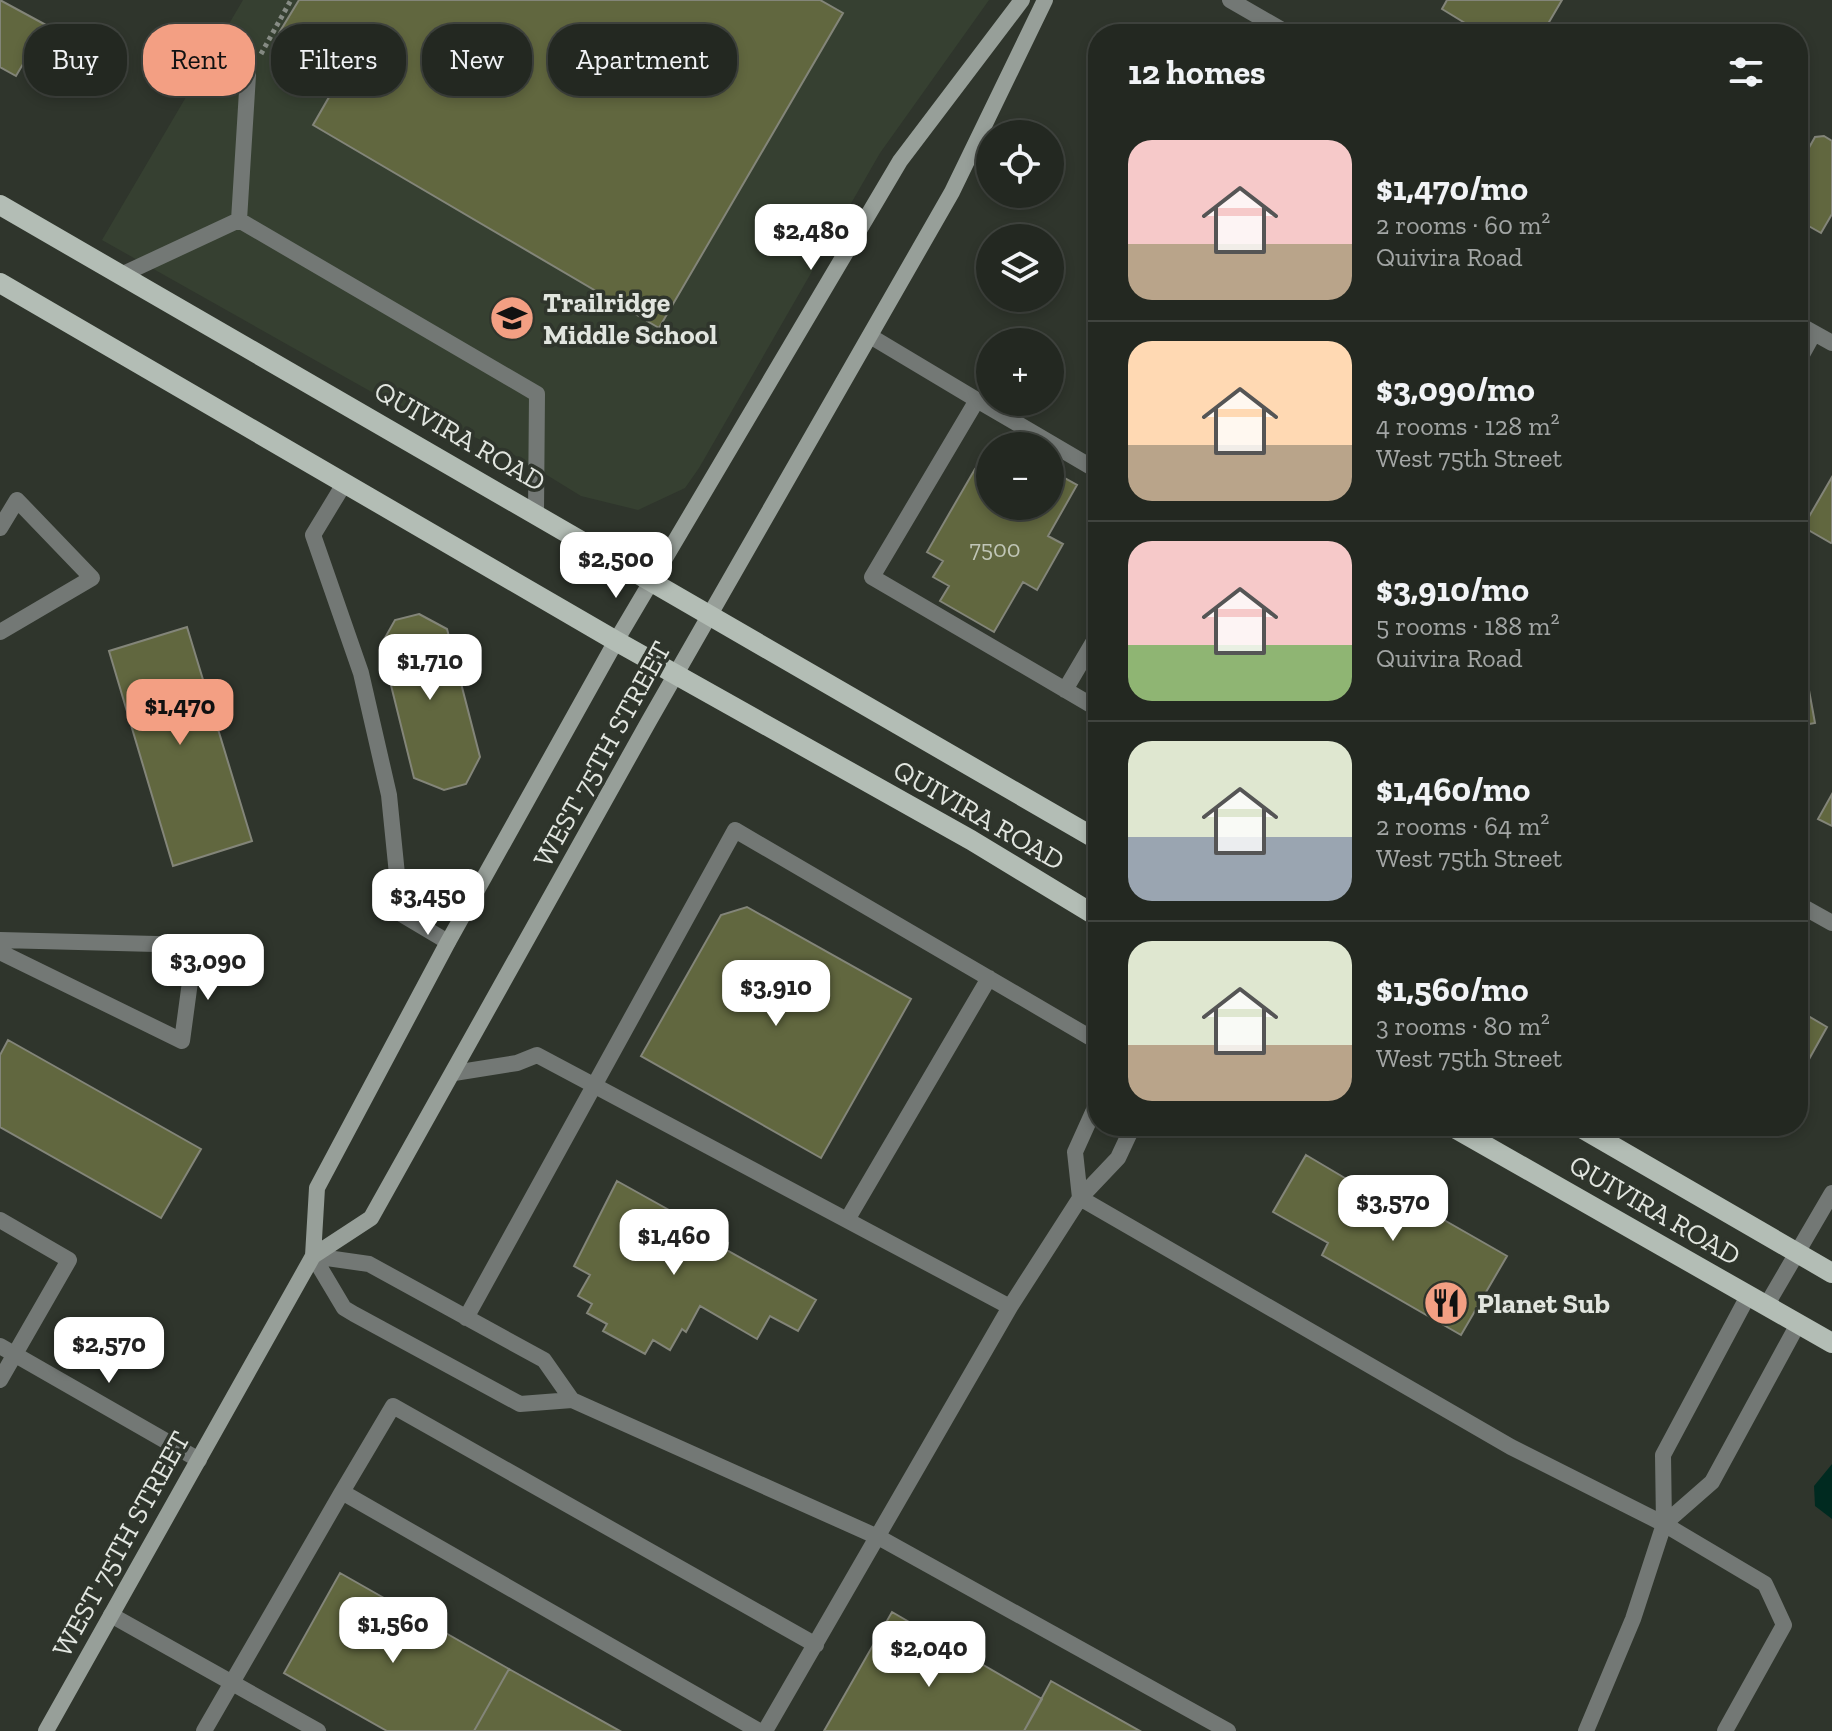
<!DOCTYPE html>
<html lang="en">
<head>
<meta charset="utf-8">
<style>
	body { margin:0; font-family:"Zilla Slab",serif; background:#2b302a; color:#f1f3f6; height:100vh; display:flex; flex-direction:column; font-size:30px; white-space:nowrap }
	* { box-sizing:border-box; margin:0 }
	p { font-size:26px; color:#a3a6a5 }
	.icon { flex:none; width:44px; height:44px; fill:none; stroke:currentColor; stroke-width:2; stroke-linecap:round; stroke-linejoin:round }
	.map { position:relative; flex:1; overflow:hidden }
	.sheet { position:absolute; left:1088px; top:24px; width:720px; height:1112px; display:flex; flex-direction:column; background:#232821; border-radius:32px; box-shadow:0 4px 12px #0003,0 0 0 2px #40443f }
	.sheet>* { flex:none }
	.banner { position:absolute; left:24px; top:24px; width:760px; height:72px; display:flex; gap:16px }
	.buttons { position:absolute; left:976px; top:120px; display:grid; gap:16px }
	.buttons a { display:grid; place-items:center; width:88px; height:88px; border-radius:50%; background:#232821; box-shadow:0 4px 12px #0003,0 0 0 2px #40443f; font-size:40px }
	.price { position:absolute; translate:-50% -68px; padding:0 18px; border-radius:16px; background:#fff; color:#222; font-size:26px; line-height:52px; filter:drop-shadow(0 2px 4px #0008) }
	.price::after { content:''; position:absolute; left:50%; top:48px; width:24px; height:18px; margin-left:-12px; background:inherit; clip-path:polygon(0 0,100% 0,50% 100%) }
	.price.active { background:#f39f83; color:#111 }
	ul { padding:0; list-style:none }
	li { display:flex; align-items:center; gap:24px; height:200px; padding:0 40px }
	li+li { border-top:2px solid #40443f }
	li span { display:grid; place-items:center; flex:none; width:224px; height:160px; border-radius:24px; color:#555 }
	li>.icon { margin-inline-start:auto }
	span .icon { width:96px; height:96px; fill:#fffc; stroke-width:1 }
	li b { font-size:34px }
	h2 { display:flex; justify-content:space-between; align-items:center; height:96px; padding:0 40px; font-size:34px }
	.tag { padding:0 28px; border-radius:32px; background:#232821; box-shadow:0 4px 12px #0003,0 0 0 2px #40443f; font-size:28px; line-height:72px }
	.tag.active { background:#f39f83; color:#111 }
	.map>svg:first-child { display:block }
	.built { fill:#364031 }
	.water { fill:#002a20 }
	.building { fill:#61673f; stroke:#838579; stroke-width:2 }
	.lines { fill:none; stroke-linecap:round; stroke-linejoin:round }
	.path { stroke:#878c85; stroke-width:5; stroke-dasharray:4 4; stroke-linecap:butt }
	.service { stroke:#737875; stroke-width:16 }
	.minor { stroke:#737875; stroke-width:16 }
	.secondary { stroke:#979f99; stroke-width:16 }
	.primary { stroke:#b3bdb5; stroke-width:20 }
	.labels { text-anchor:middle; dominant-baseline:central; stroke-width:7; stroke-linejoin:round; paint-order:stroke }
	.number-label { font-size:24px; fill:#c1c6b7 }
	.poi-label { font-size:28px; font-weight:bold; fill:#e1e5df; stroke:#2f352c; text-anchor:start }
	.street-label { font-size:28px; fill:#e1e5df; stroke:#2f352c }
</style>
</head>
<body>
<div class="map">
<svg width="1832" height="1731" viewBox="0 0 1832 1731">
	<rect width="100%" height="100%" fill="#2f352c"/>
	<path class="built" d="M243,0H989L880,153L699,468L685,488L638,510L581,496L511,453L377,395L102,240Z"/>
	<path class="water" d="M1832,1464V1519L1815,1506L1814,1486Z"/>
	<path class="building" d="M0,0L46,25L16,76L0,67Z
		M299,0H820L843,13L659,328L313,125L344,71L279,33Z
		M1447,0H1562L1542,34H1483L1442,9Z
		M1824,136L1832,141V214L1821,233L1798,220V148L1806,153L1815,137Z
		M975,469L990,477V506H1050V470L1077,485L1048,536L1063,544L1037,590L1023,582L994,632L940,601L949,586L933,577L943,561L927,552Z
		M1832,477V542L1831,543L1803,527Z
		M419,614L447,629L480,757L466,784L444,790L414,778L381,645L395,620Z
		M187,627L252,841L173,866L109,651Z
		M1802,652L1815,723L1798,726L1804,755L1798,756V653Z
		M1832,794V826L1818,819Z
		M747,907L911,999L821,1158L641,1056L721,915Z
		M1798,1010L1827,1027L1799,1077L1798,1076Z
		M8,1040L201,1149L161,1218L0,1127V1055Z
		M1306,1155L1360,1187L1367,1176L1507,1256L1461,1335L1322,1255L1328,1243L1273,1212Z
		M617,1181L728,1243L725,1249L816,1300L798,1331L770,1316L757,1339L700,1306L686,1332L682,1329L670,1350L653,1340L645,1354L603,1331L607,1324L587,1313L592,1304L578,1296L590,1275L574,1266Z
		M340,1573L509,1669L474,1731H387L284,1673Z
		M892,1612L1042,1699L1024,1731H824Z
		M509,1669L620,1731H474Z
		M1051,1681L1140,1731H1024Z"/>
	<g class="lines">
		<path class="path" d="M261,54L291,0"/>
		<path class="service" d="M239,220L248,75
			M121,275L239,220L537,394L536,512
			M870,336L977,400L872,577L1098,709
			M977,400L1098,471
			M344,484L313,535L361,673L389,795L401,914L448,942
			M1065,690L1098,634
			M454,1073L517,1063L537,1055L1010,1307
			M1080,1198L1511,1447L1664,1524L1765,1584L1784,1625L1725,1731
			M1080,1198L1075,1152L1098,1101
			M847,1220L989,978
			M313,1256L344,1308L354,1314L520,1404L572,1400L880,1538L1228,1731
			M313,1256L369,1264L544,1360L572,1400
			M466,1318L735,830L1098,1042
			M342,1492L393,1406L816,1645
			M1664,1524L1712,1482L1798,1324
			M111,1615L318,1731
			M204,1731L342,1492L759,1731
			M765,1731L1010,1307L1080,1198L1118,1158L1133,1126
			M1586,1731L1633,1619L1664,1524L1663,1455L1748,1296"/>
		<path class="minor" d="M1230,0L1289,34
			M1798,324L1832,343
			M1798,362L1814,333
			M0,528L17,500L92,578L0,632
			M1798,904L1832,923
			M0,940L195,945L182,1041L0,952
			M0,1220L69,1260L0,1380
			M1766,1306L1832,1193
			M0,1346L199,1460"/>
		<path class="secondary" d="M313,1256L371,1218L649,721L952,192L1045,0
			M46,1731L313,1256L317,1188L448,942L616,641L900,161L1022,0"/>
		<path class="primary" d="M0,205L1098,840
			M0,283L616,641L971,840L1098,917
			M1451,1126L1832,1343
			M1578,1126L1832,1273"/>
	</g>
	<defs>
		<g id="school-disc" transform="scale(2.3)"><circle r="9.5" fill="#f39f83" stroke="#2f352c"/><path d="M0-5L7-2L0 1L-7-2ZM-4 1L0 2.5L4 1V4Q0 6-4 4Z" fill="#111"/></g>
		<g id="restaurant-disc" transform="scale(2.3)"><circle r="9.5" fill="#f39f83" stroke="#2f352c"/><path d="M-5-6h1v4h1v-4h1v4h1v-4h1v5L-1.5 .5V6h-2V.5L-5-1ZM5-6V6H3V1.5H1.5Q1.5-4 5-6Z" fill="#111"/></g>
	</defs>
	<g fill-rule="evenodd">
		<use href="#school-disc" x="512" y="318"/>
		<use href="#restaurant-disc" x="1446" y="1303"/>
	</g>
	<g class="labels">
		<g class="number-label">
			<text x="995" y="548">7500</text>
		</g>
		<g class="poi-label">
			<text x="543" y="302">Trailridge<tspan x="543" dy="32">Middle School</tspan></text>
			<text x="1477" y="1303">Planet Sub</text>
		</g>
		<g class="street-label">
			<text transform="translate(460 436) rotate(30)">QUIVIRA ROAD</text>
			<text transform="translate(602 754) rotate(-61)">WEST 75TH STREET</text>
			<text transform="translate(979 815) rotate(30)">QUIVIRA ROAD</text>
			<text transform="translate(1655 1210) rotate(30)">QUIVIRA ROAD</text>
			<text transform="translate(121 1544) rotate(-61)">WEST 75TH STREET</text>
		</g>
	</g>
</svg>
<div class="buttons">
<a><svg class="icon" aria-label="locate" viewBox="0 0 24 24"><circle cx="12" cy="12" r="6"/><path d="M12 2v4M12 18v4M2 12h4M18 12h4"/></svg></a>
<a><svg class="icon" aria-label="layers" viewBox="0 0 24 24"><path d="M12 4l9 5-9 5-9-5zM3 14l9 5 9-5"/></svg></a>
<a>+</a>
<a>−</a>
</div>
<b class="price" style="left:811px;top:272px">$2,480</b>
<b class="price" style="left:616px;top:600px">$2,500</b>
<b class="price" style="left:430px;top:702px">$1,710</b>
<b class="price active" style="left:180px;top:747px">$1,470</b>
<b class="price" style="left:428px;top:937px">$3,450</b>
<b class="price" style="left:208px;top:1002px">$3,090</b>
<b class="price" style="left:776px;top:1028px">$3,910</b>
<b class="price" style="left:1393px;top:1243px">$3,570</b>
<b class="price" style="left:674px;top:1277px">$1,460</b>
<b class="price" style="left:109px;top:1385px">$2,570</b>
<b class="price" style="left:393px;top:1665px">$1,560</b>
<b class="price" style="left:929px;top:1689px">$2,040</b>
<div class="banner">
<a class="tag">Buy</a>
<a class="tag active">Rent</a>
<a class="tag">Filters</a>
<a class="tag">New</a>
<a class="tag">Apartment</a>
</div>
<section class="sheet">
<h2>12 homes<svg class="icon" aria-label="filters" viewBox="0 0 24 24"><path d="M4 7h16M4 17h16"/><circle cx="9" cy="7" r="2"/><circle cx="15" cy="17" r="2"/></svg></h2>
<ul>
<li><span style="background:linear-gradient(#f6c9c9 65%,#b9a48a 0)"><svg class="icon" aria-label="home" viewBox="0 0 24 24"><path d="M3 11l9-7 9 7M6 9v11h12V9"/></svg></span><div><b>$1,470/mo</b><p>2 rooms · 60 m²</p><p>Quivira Road</p></div></li>
<li><span style="background:linear-gradient(#ffd9b3 65%,#b9a48a 0)"><svg class="icon" aria-label="home" viewBox="0 0 24 24"><path d="M3 11l9-7 9 7M6 9v11h12V9"/></svg></span><div><b>$3,090/mo</b><p>4 rooms · 128 m²</p><p>West 75th Street</p></div></li>
<li><span style="background:linear-gradient(#f6c9c9 65%,#8fb573 0)"><svg class="icon" aria-label="home" viewBox="0 0 24 24"><path d="M3 11l9-7 9 7M6 9v11h12V9"/></svg></span><div><b>$3,910/mo</b><p>5 rooms · 188 m²</p><p>Quivira Road</p></div></li>
<li><span style="background:linear-gradient(#dfe7d0 60%,#9aa5b1 0)"><svg class="icon" aria-label="home" viewBox="0 0 24 24"><path d="M3 11l9-7 9 7M6 9v11h12V9"/></svg></span><div><b>$1,460/mo</b><p>2 rooms · 64 m²</p><p>West 75th Street</p></div></li>
<li><span style="background:linear-gradient(#dfe7d0 65%,#b9a48a 0)"><svg class="icon" aria-label="home" viewBox="0 0 24 24"><path d="M3 11l9-7 9 7M6 9v11h12V9"/></svg></span><div><b>$1,560/mo</b><p>3 rooms · 80 m²</p><p>West 75th Street</p></div></li>
</ul>
</section>
</div>
</body>
</html>
